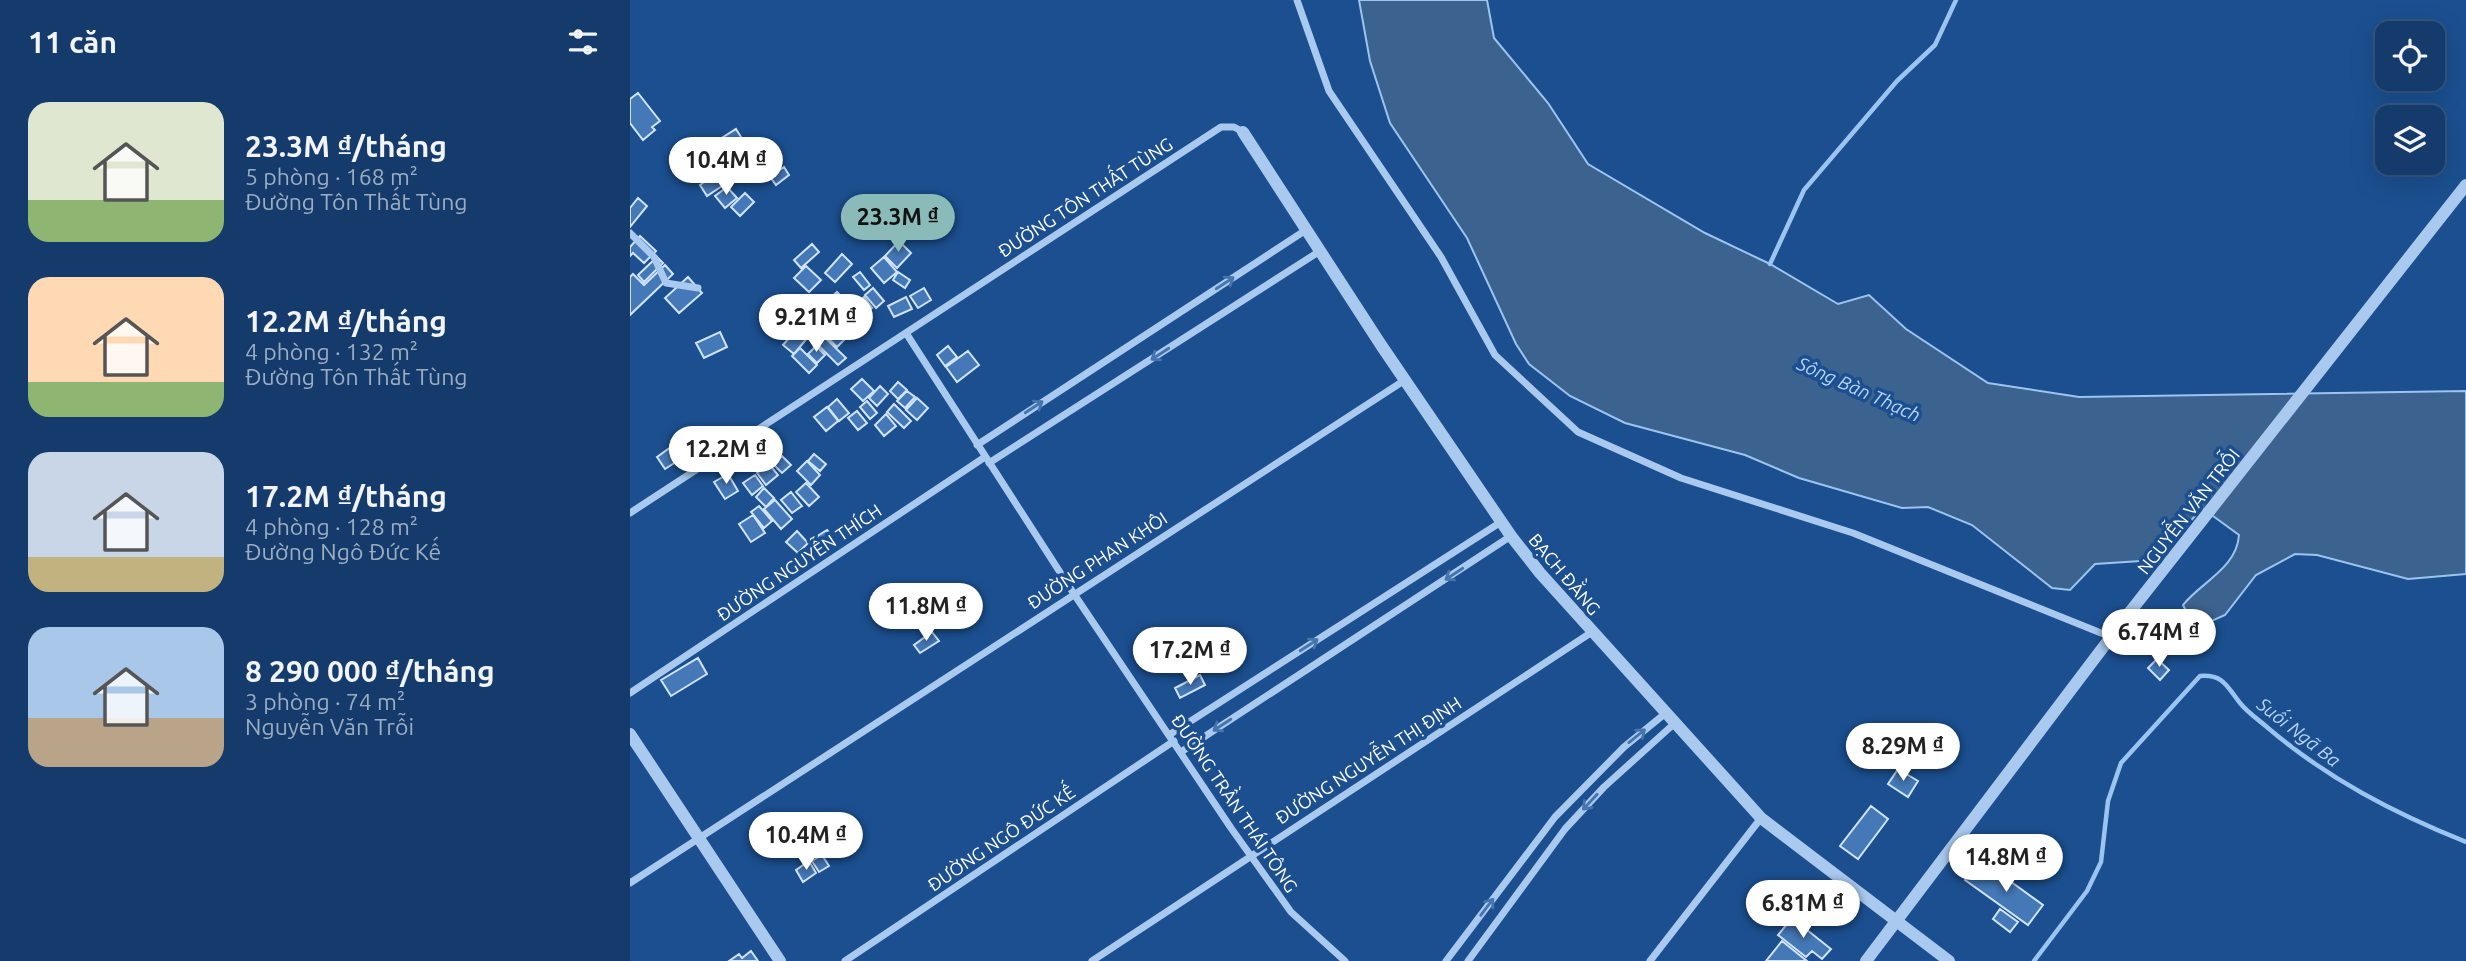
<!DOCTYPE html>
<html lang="vi">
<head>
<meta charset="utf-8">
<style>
	body { margin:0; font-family:Ubuntu,sans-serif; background:#1d4271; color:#f1f3f6; height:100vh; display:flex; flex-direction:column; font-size:26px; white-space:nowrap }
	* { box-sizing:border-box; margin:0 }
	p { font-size:23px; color:#9dadc1 }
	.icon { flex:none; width:38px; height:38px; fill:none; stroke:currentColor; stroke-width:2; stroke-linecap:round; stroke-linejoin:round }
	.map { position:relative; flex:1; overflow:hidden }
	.sheet { display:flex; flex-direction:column; background:#143b6b; width:630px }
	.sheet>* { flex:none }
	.fabs { position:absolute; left:1745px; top:21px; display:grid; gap:14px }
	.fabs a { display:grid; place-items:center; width:70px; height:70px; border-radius:14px; background:#143b6b; box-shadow:0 7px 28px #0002,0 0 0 2px #33557e; font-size:35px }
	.price { position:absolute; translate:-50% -60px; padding:0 16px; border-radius:24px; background:#fff; color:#222; font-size:23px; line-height:46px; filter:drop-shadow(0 2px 4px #0008) }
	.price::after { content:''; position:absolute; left:50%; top:42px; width:21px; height:16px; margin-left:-10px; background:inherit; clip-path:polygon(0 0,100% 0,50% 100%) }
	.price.on { background:#8bbbb9; color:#111 }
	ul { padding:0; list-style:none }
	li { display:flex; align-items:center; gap:21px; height:175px; padding:0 28px }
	li span { display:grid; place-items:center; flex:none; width:196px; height:140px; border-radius:21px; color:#555 }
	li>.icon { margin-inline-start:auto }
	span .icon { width:84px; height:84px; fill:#fffc; stroke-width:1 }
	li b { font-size:30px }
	h2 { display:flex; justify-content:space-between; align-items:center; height:84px; padding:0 28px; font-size:30px }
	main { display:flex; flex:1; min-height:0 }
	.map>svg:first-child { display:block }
	.water { fill:#3c6290; stroke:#9cc4f0; stroke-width:2 }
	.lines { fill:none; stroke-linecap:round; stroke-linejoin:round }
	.stream { stroke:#9cc4f0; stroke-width:4.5 }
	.building { fill:#4478b7; stroke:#cfe3fa; stroke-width:2 }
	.minor { stroke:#a9c9ee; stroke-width:7 }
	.tertiary { stroke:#a9c9ee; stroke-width:12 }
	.oneway { stroke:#4674ac }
	.labels { text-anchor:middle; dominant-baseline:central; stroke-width:7; stroke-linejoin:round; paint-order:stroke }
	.street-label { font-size:18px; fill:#fff; stroke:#1b4f8f }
	.water-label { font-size:19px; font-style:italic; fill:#b5d3f5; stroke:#1b4f8f }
</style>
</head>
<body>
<main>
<section class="sheet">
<h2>11 căn<svg class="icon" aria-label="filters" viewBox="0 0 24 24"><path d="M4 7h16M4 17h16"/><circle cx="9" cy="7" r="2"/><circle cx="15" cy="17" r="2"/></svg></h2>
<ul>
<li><span style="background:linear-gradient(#dfe7d0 70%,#8fb573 0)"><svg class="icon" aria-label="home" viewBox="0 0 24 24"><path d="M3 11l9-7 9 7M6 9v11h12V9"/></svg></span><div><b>23.3M ₫/tháng</b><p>5 phòng · 168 m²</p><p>Đường Tôn Thất Tùng</p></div></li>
<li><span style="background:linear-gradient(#ffd9b3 75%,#8fb573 0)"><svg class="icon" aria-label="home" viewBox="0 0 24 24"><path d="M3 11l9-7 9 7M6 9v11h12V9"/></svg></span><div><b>12.2M ₫/tháng</b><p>4 phòng · 132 m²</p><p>Đường Tôn Thất Tùng</p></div></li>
<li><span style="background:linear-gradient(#c9d6e8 75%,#c2b280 0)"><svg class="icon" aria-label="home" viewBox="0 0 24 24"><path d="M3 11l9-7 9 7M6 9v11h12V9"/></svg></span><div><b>17.2M ₫/tháng</b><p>4 phòng · 128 m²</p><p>Đường Ngô Đức Kế</p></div></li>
<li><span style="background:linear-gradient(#a9c7e8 65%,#b9a48a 0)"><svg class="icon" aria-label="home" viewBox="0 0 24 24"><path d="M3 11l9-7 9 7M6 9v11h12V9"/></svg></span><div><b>8 290 000 ₫/tháng</b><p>3 phòng · 74 m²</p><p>Nguyễn Văn Trỗi</p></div></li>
</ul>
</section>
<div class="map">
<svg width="1836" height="961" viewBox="0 0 1836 961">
	<rect width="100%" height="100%" fill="#1b4f8f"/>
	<path class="water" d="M729,0H857L864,38L918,103L958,164L1075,233L1140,264L1208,304L1239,295L1276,329L1358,383L1449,397L1836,391V574L1778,579L1687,555L1665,554L1626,575L1595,615L1575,624L1560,619L1553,605C1570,583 1607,568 1609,535L1572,508L1526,560L1465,564L1440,590L1422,588L1342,525L1298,507L1272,508L1169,478L1115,455L995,423L940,396L899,364L886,344L837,238L760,123L740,61Z"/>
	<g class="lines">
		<path class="stream" d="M1140,264L1174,190L1267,81L1305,45L1326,0
			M1404,961L1457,891L1471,862L1478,801L1491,763L1570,676C1594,674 1597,687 1610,703C1618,713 1629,720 1638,728C1698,779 1764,813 1836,842"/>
	</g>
	<path class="building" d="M8,93L30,121L22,127L25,130L13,140L0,123V99Z
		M106,129L116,145L90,162L79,146Z
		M76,152L86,169L72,178L61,161Z
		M134,161L142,171L130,180L122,170Z
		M154,167L159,175L146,185L140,177Z
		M88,173L95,184L77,196L70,185Z
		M97,187L107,198L95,208L85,196Z
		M115,193L124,202L110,216L101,207Z
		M8,198L17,206L0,227V208Z
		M10,236L26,251L14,263L3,253L0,256V247Z
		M269,241L281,253L267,268L255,256Z
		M182,244L189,252L171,268L164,260Z
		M212,254L222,264L205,282L195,273Z
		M27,257L33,263L14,282L8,275Z
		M254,257L267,272L254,283L241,268Z
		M35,265L43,274L0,315V277L3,274L14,285Z
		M176,266L191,280L179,292L164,278Z
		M230,272L240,285L234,290L223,277Z
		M268,272L280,280L275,288L263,280Z
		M58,277L72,293L49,313L35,298Z
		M243,288L254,301L246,308L235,295Z
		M294,288L301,300L288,308L280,296Z
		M207,292L220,306L208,317L195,303Z
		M234,297L242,308L234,317L223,307Z
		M276,297L282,309L264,317L258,306Z
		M190,306L201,316L188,328L178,318Z
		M221,307L234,319L224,330L211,318Z
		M206,316L221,331L214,338L199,324Z
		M173,322L183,331L164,354L153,345Z
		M201,327L214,340L207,347L194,334Z
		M188,331L216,358L208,365L181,338Z
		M90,332L97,347L74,358L66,343Z
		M186,346L195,355L187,363L178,354Z
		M318,346L327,357L315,366L307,355Z
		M170,348L187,365L179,373L162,356Z
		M338,351L349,365L327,382L316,367Z
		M232,379L244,391L233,401L221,389Z
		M268,382L277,390L268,399L260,391Z
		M250,386L258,394L247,406L239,398Z
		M277,391L285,397L275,408L267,401Z
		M287,398L298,408L287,420L276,410Z
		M207,399L219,413L209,421L198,407Z
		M237,401L247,413L240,419L230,407Z
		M264,404L281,421L274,428L257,412Z
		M197,407L208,421L196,431L184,417Z
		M227,411L237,423L228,430L218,418Z
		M256,414L266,426L254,436L245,425Z
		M41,447L49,460L35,469L27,457Z
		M184,454L196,464L190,471L178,461Z
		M152,456L161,465L152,473L143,464Z
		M177,461L190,475L181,485L167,471Z
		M139,464L148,475L136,485L127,473Z
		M98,474L108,491L95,499L84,482Z
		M125,475L133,486L122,495L113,483Z
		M176,483L189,497L179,506L166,492Z
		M134,488L144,498L136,507L126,497Z
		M161,492L172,506L162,513L151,500Z
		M145,500L162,519L151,529L134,509Z
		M129,506L142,521L134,528L121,512Z
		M123,515L135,533L121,542L109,524Z
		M197,530L206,541L196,549L186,537Z
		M167,531L178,543L168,553L156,542Z
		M302,632L309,641L290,653L284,645Z
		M68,658L77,674L41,696L31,680Z
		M1527,659L1539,670L1530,680L1518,668Z
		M570,675L575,685L550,698L545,688Z
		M1268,769L1288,781L1278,797L1258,784Z
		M1241,806L1258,819L1228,859L1210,846Z
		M192,855L199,866L189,872L182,861Z
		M179,861L186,873L173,882L166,870Z
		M1358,865L1413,905L1398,925L1335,880L1342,870L1351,876Z
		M1370,909L1388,922L1380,932L1363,919Z
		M1162,918L1201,949L1192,959L1182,951L1176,957L1148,935Z
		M1152,941L1177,961H1136Z
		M121,951L128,961H99L109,954L112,958Z"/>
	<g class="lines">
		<path class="minor" d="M667,0L699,91L811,257L865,355L948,432L1051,478L1223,533L1481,637
			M0,233L24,257L36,283L68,288
			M276,333L444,594L601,828L661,912L715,961
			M347,445L676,230
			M359,463L690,251
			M0,513L591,127H604L613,132
			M0,693L355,457
			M539,735L871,522
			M551,752L881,536
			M0,883L775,380
			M215,961L544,741
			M462,961L962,632
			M816,961L925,817L994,747L1037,712
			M838,961L935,829L974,787L1046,722
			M1020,961L1131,818"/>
		<path class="tertiary" d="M613,132L751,345L881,536L910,573L1131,818L1319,961
			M0,734L150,961
			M1236,961L1496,617L1836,185"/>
	</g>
	<defs><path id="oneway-shaft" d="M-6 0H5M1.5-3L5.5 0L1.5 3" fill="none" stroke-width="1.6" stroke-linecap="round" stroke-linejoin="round" transform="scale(1.75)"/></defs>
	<g class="oneway">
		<use href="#oneway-shaft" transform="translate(595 283) rotate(-33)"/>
		<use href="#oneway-shaft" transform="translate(530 354) rotate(147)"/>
		<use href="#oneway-shaft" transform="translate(404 407) rotate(-33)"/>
		<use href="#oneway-shaft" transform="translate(824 574) rotate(147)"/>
		<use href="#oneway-shaft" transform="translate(679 645) rotate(-33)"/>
		<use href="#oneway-shaft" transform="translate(592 725) rotate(147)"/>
		<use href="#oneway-shaft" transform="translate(1007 736) rotate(-39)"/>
		<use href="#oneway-shaft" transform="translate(960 802) rotate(133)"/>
		<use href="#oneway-shaft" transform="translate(857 907) rotate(-53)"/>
	</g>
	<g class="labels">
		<g class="street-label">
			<text transform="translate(455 197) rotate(-33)">ĐƯỜNG TÔN THẤT TÙNG</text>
			<text transform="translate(1558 511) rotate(-52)">NGUYỄN VĂN TRỖI</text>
			<text transform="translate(467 560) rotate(-33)">ĐƯỜNG PHAN KHÔI</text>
			<text transform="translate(169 562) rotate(-34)">ĐƯỜNG NGUYỄN THÍCH</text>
			<text transform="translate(935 574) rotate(50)">BẠCH ĐẰNG</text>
			<text transform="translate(738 760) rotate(-33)">ĐƯỜNG NGUYỄN THỊ ĐỊNH</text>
			<text transform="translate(605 803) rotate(56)">ĐƯỜNG TRẦN THÁI TÔNG</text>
			<text transform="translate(371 838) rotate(-34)">ĐƯỜNG NGÔ ĐỨC KẾ</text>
		</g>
		<g class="water-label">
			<text transform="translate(1229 389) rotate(24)">Sông Bàn Thạch</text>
			<text transform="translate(1669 732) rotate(38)">Suối Ngã Ba</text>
		</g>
	</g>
</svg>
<div class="fabs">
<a><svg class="icon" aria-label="locate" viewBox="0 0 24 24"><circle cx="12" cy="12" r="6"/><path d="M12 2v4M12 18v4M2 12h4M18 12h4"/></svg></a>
<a><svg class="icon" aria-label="layers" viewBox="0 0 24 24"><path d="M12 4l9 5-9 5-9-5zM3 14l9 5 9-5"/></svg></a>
</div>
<b class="price" style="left:96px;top:197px">10.4M ₫</b>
<b class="price on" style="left:268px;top:254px">23.3M ₫</b>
<b class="price" style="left:186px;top:354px">9.21M ₫</b>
<b class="price" style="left:96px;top:486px">12.2M ₫</b>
<b class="price" style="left:296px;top:643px">11.8M ₫</b>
<b class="price" style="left:1529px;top:669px">6.74M ₫</b>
<b class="price" style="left:560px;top:687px">17.2M ₫</b>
<b class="price" style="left:1273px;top:783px">8.29M ₫</b>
<b class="price" style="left:176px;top:872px">10.4M ₫</b>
<b class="price" style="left:1376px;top:894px">14.8M ₫</b>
<b class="price" style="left:1173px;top:940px">6.81M ₫</b>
</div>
</main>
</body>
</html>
